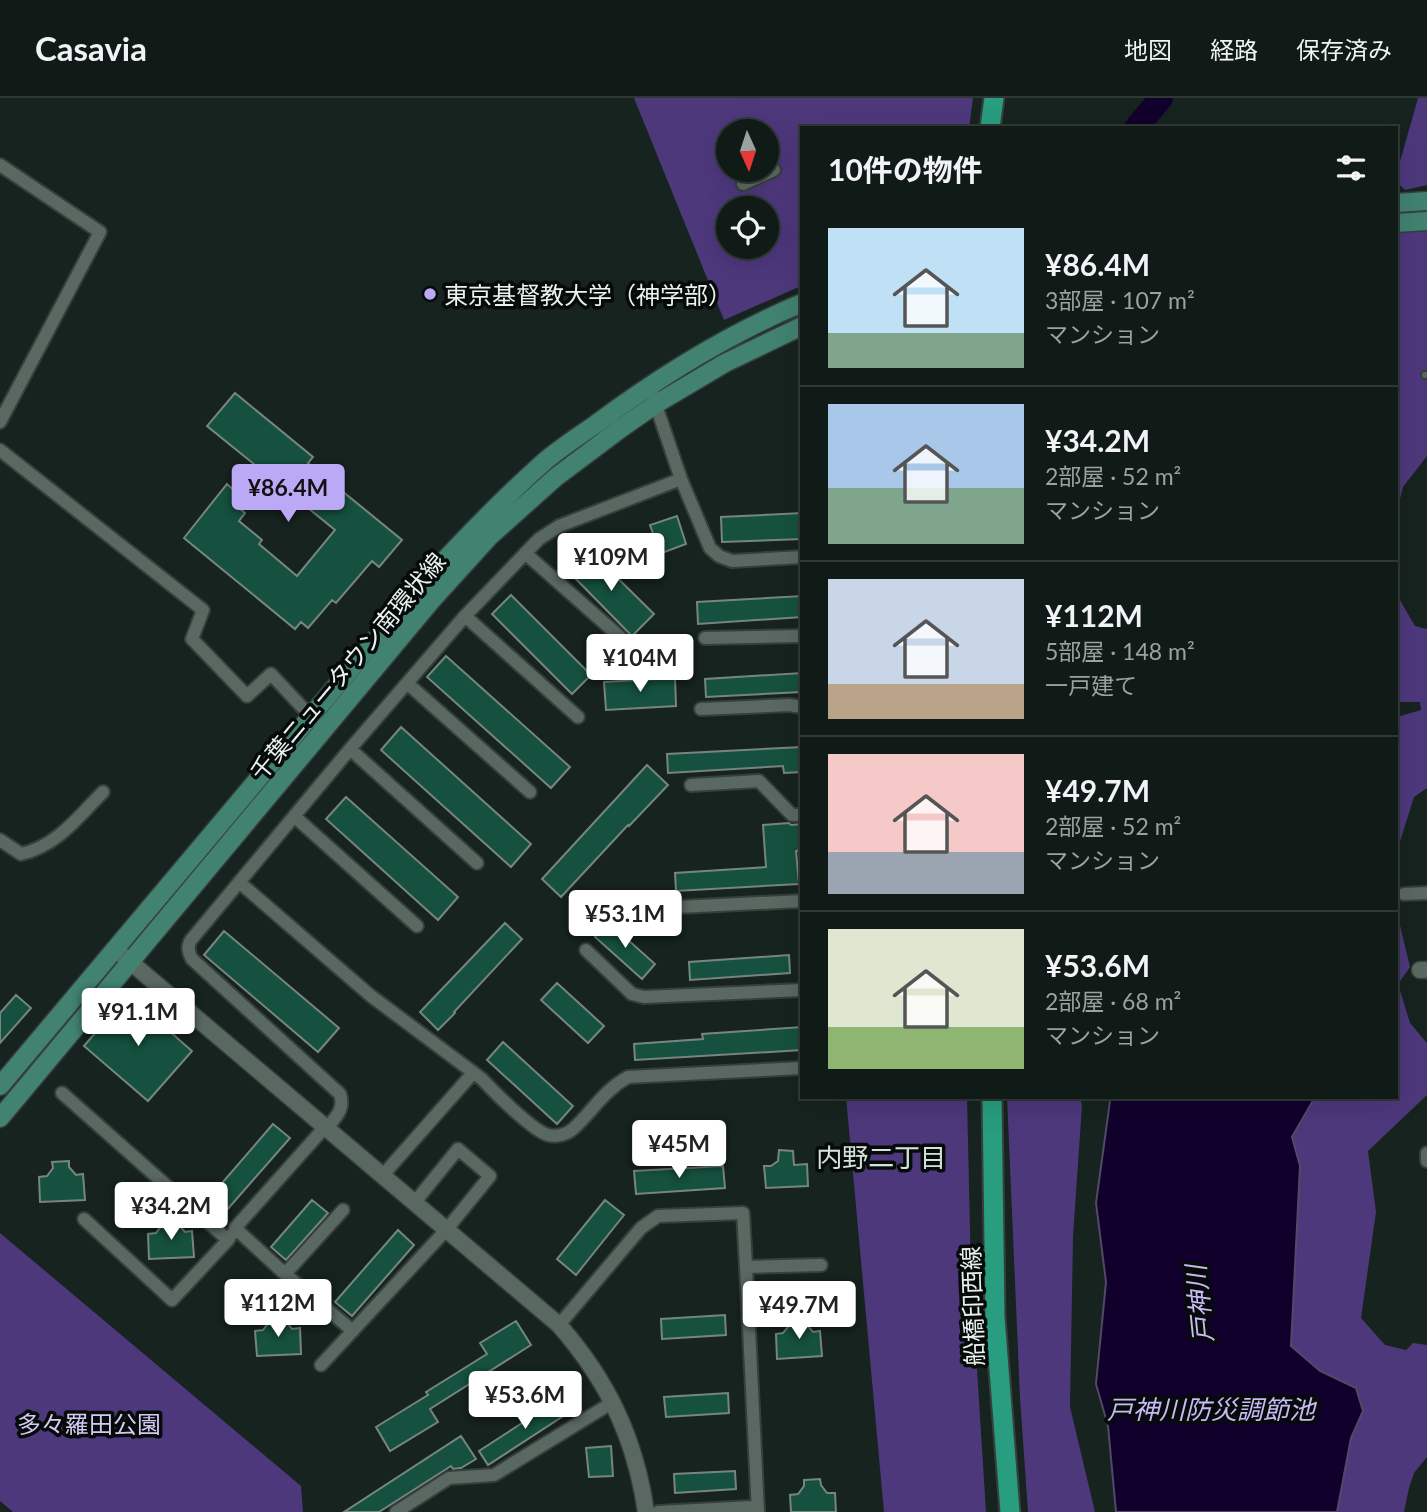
<!DOCTYPE html>
<html lang="ja">
<head>
<meta charset="utf-8">
<style>
	body { margin:0; font-family:Lato,"Noto Sans JP",sans-serif; background:#1e2723; color:#f1f3f6; height:100vh; display:flex; flex-direction:column; font-size:26px; white-space:nowrap }
	* { box-sizing:border-box; margin:0 }
	p { font-size:23px; color:#9ca1a1 }
	.icon { flex:none; width:38px; height:38px; fill:none; stroke:currentColor; stroke-width:2; stroke-linecap:round; stroke-linejoin:round }
	.map { position:relative; flex:1; overflow:hidden }
	.sheet { position:absolute; left:800px; top:28px; width:598px; height:973px; display:flex; flex-direction:column; background:#101a16; border-radius:0px; box-shadow:0 7px 28px #0002,0 0 0 2px #303835 }
	.sheet>* { flex:none }
	.needle { width:46px; rotate:177deg }
	.buttons { position:absolute; left:716px; top:21px; display:grid; gap:14px }
	.buttons a { display:grid; place-items:center; width:63px; height:63px; border-radius:50%; background:#101a16; box-shadow:0 7px 28px #0002,0 0 0 2px #303835; font-size:35px }
	.price { position:absolute; translate:-50% -60px; padding:0 16px; border-radius:7px; background:#fff; color:#222; font-size:23px; line-height:46px; filter:drop-shadow(0 2px 4px #0008) }
	.price::after { content:''; position:absolute; left:50%; top:42px; width:21px; height:16px; margin-left:-10px; background:inherit; clip-path:polygon(0 0,100% 0,50% 100%) }
	.price.current { background:#bca9f5; color:#111 }
	ul { padding:0; list-style:none }
	li { display:flex; align-items:center; gap:21px; height:175px; padding:0 28px }
	li+li { border-top:2px solid #303835 }
	li span { display:grid; place-items:center; flex:none; width:196px; height:140px; border-radius:0px; color:#555 }
	li>.icon { margin-inline-start:auto }
	span .icon { width:84px; height:84px; fill:#fffc; stroke-width:1 }
	li b { font-size:30px }
	h2 { display:flex; justify-content:space-between; align-items:center; height:84px; padding:0 28px; font-size:30px }
	header { display:flex; align-items:center; gap:42px; box-sizing:border-box; height:98px; padding:0 35px; background:#101a16; border-bottom:2px solid #303835 }
	header strong { font-size:33px }
	nav { display:flex; gap:38px; margin-inline-start:auto; font-size:24px }
	.map>svg:first-child { display:block }
	.green { fill:#4d387c; fill-rule:evenodd }
	.water { fill:#11002c; stroke:#524966; stroke-width:2 }
	.lines { fill:none; stroke-linecap:round; stroke-linejoin:round }
	.river { stroke:#11002c; stroke-width:24 }
	.building { fill:#15513e; stroke:#77857f; stroke-width:2 }
	.service-casing { stroke:#363f3b; stroke-width:10 }
	.minor-casing { stroke:#363f3b; stroke-width:16 }
	.tertiary-casing { stroke:#363f3b; stroke-width:19 }
	.secondary-casing { stroke:#363f3b; stroke-width:21 }
	.primary-casing { stroke:#363f3b; stroke-width:23 }
	.service { stroke:#5a6862; stroke-width:6 }
	.minor { stroke:#5a6862; stroke-width:12 }
	.tertiary { stroke:#5a6862; stroke-width:16 }
	.secondary { stroke:#418271; stroke-width:18 }
	.primary { stroke:#289d7f; stroke-width:19 }
	.poi-dot { fill:#bca9f5; stroke:#060b09; stroke-width:2.5 }
	.labels { text-anchor:middle; dominant-baseline:central; stroke-width:7; stroke-linejoin:round; paint-order:stroke }
	.poi-label { font-size:24px; fill:#eaf2ef; stroke:#060b09; text-anchor:start }
	.street-label { font-size:24px; fill:#eaf2ef; stroke:#060b09 }
	.park-label { font-size:24px; fill:#d3caf3; stroke:#060b09 }
	.neighbourhood-label { font-size:26px; fill:#d3e3dc; stroke:#060b09 }
	.water-label { font-size:26px; font-style:italic; fill:#c7b8f6; stroke:#060b09 }
</style>
</head>
<body>
<header>
<strong>Casavia</strong>
<nav><a>地図</a><a>経路</a><a>保存済み</a></nav>
</header>
<div class="map">
<svg width="1427" height="1414" viewBox="0 0 1427 1414">
	<rect width="100%" height="100%" fill="#16231e"/>
	<path class="green" d="M634,0H973L969,30H802L801,188L724,222ZM728,33H766V72H728ZM728,110H766V149H728Z
		M1418,0H1427V87L1405,92L1397,84V74Z
		M1427,129V358L1403,389L1397,412L1396,131Z
		M1397,497L1415,528L1427,531V690L1414,699L1397,753V619L1421,612L1420,604H1397Z
		M1397,815L1410,869L1398,886L1410,925L1427,945V997L1368,1053L1376,1114L1361,1220L1385,1247L1406,1252L1413,1245L1427,1247V1359L1414,1375L1409,1390L1404,1414H1337L1351,1340L1363,1312L1356,1290L1320,1273L1291,1248L1300,1068L1292,1039L1315,999H1396Z
		M846,999H967L971,1175L986,1414H884Z
		M1007,999H1080L1082,1008L1073,1138L1070,1309L1095,1414H1028L1020,1300Z
		M0,1135L301,1388L303,1414H13L0,1403Z"/>
	<path class="water" d="M1108,999H1315L1292,1039L1300,1068L1291,1248L1320,1273L1356,1290L1363,1313L1351,1340L1337,1414H1116L1108,1328L1096,1286L1106,1184L1096,1105L1110,1003Z"/>
	<g class="lines">
		<path class="river" d="M1136,30L1161,0"/>
	</g>
	<path class="building" d="M235,295L313,359L308,365L402,442L379,469L372,463L336,505L332,502L308,530L301,524L295,531L184,440L227,386L239,397L233,405L245,415L239,423L262,442L259,446L297,478L335,432L207,328Z
		M802,415V441L722,444L721,419Z
		M677,418L686,446L662,455L660,454L650,427Z
		M588,451L654,516L632,538L567,472Z
		M511,497L591,577L572,596L492,516Z
		M802,498V519L698,526L697,504Z
		M446,558L570,669L551,690L427,579Z
		M802,575V594L706,599L705,581Z
		M675,580L676,608L606,612L604,584Z
		M401,629L531,746L511,769L381,652Z
		M802,649V674L784,675L783,668L668,675L667,656Z
		M647,667L668,687L629,728L628,727L561,799L542,781Z
		M346,699L458,799L438,822L326,721Z
		M789,725L791,727L802,726V752L796,753L799,786L676,793L675,775L766,769L763,727Z
		M608,824L655,866L642,881L595,839Z
		M505,825L522,841L454,914L455,915L438,932L420,914Z
		M224,833L339,930L318,954L204,857Z
		M789,857L790,875L690,882L689,864Z
		M557,885L604,928L588,945L541,902Z
		M16,897L31,910L0,945V915Z
		M128,897L192,953L148,1003L84,948Z
		M802,929V952L635,962L634,946L703,941L702,936Z
		M503,944L573,1008L557,1026L487,962Z
		M273,1026L290,1040L226,1113L210,1099Z
		M779,1052L793,1053L794,1067L807,1066L808,1088L766,1090L764,1068H771L778,1063Z
		M69,1063V1069L76,1077L83,1076L85,1102L40,1104L39,1079L47,1078L53,1070L52,1064Z
		M723,1068L725,1090L636,1096L634,1073Z
		M312,1102L328,1115L286,1162L271,1149Z
		M605,1102L624,1117L576,1177L557,1161Z
		M161,1121H178V1126L185,1134L192,1133L194,1159L149,1161L148,1136L156,1135L162,1127Z
		M398,1132L414,1147L352,1218L335,1204Z
		M725,1217L726,1237L662,1241L661,1221Z
		M269,1218H285L286,1223L292,1231L300,1230L301,1256L257,1258L255,1233L263,1232L269,1224Z
		M806,1220V1226L813,1234L820,1233L822,1258L777,1261L776,1236L783,1235L790,1227L789,1221Z
		M516,1223L531,1247L430,1311L438,1324L390,1353L376,1329L428,1297L426,1294L487,1256L480,1245Z
		M728,1295L729,1315L666,1319L664,1299Z
		M562,1299L571,1313L488,1367L479,1353Z
		M461,1338L476,1361L461,1370L453,1371L451,1368L379,1414H344Z
		M611,1348L613,1378L589,1379L586,1350Z
		M735,1373L736,1391L675,1395L674,1376Z
		M820,1381L821,1387L827,1395H835L836,1414H791L790,1397L798,1396L804,1388V1382Z"/>
	<g class="lines">
		<g class="service-casing">
			<path id="service" d="M1425,277H1427"/>
		</g>
		<g class="minor-casing">
			<path id="minor" d="M0,67L100,134L0,324
				M743,86L774,72
				M649,287L681,381L710,450L719,458L732,463L802,459
				M0,352L203,512L192,541L247,598L271,576L316,624
				M525,455L620,539
				M465,518L578,619
				M705,540L802,538
				M407,585L530,694
				M701,611L789,607L802,609
				M350,651L477,765
				M691,687L759,683L792,717H802
				M294,718L417,828
				M0,742L21,756C57,748 78,719 103,694
				M239,784L371,898L482,981C494,994 533,1033 548,1037C556,1039 566,1037 573,1031C592,1014 604,992 628,979L802,970
				M1404,796L1427,795
				M678,809L802,803
				M586,852L632,896L644,899L802,892
				M62,995L228,1142
				M325,1029L235,1130L285,1176L353,1233
				M327,1030C336,1019 345,1011 340,996L192,861C188,854 187,848 191,842L350,651L465,518L539,441L559,428L681,381
				M1427,1055V1063
				M383,1077L473,975
				M84,1121L172,1202L228,1142L231,1137
				M746,1169L758,1414
				M285,1176L343,1112
				M559,1227L641,1130L658,1118L743,1115L746,1169L821,1167
				M321,1267L447,1131L490,1078L458,1051L415,1104
				M396,1414L449,1380L494,1377L613,1304
				M658,1414L752,1409L758,1414"/>
		</g>
		<g class="tertiary-casing">
			<path id="tertiary" d="M115,851L559,1227C608,1283 635,1340 646,1414
				M1420,872H1427"/>
		</g>
		<g class="secondary-casing">
			<path id="secondary" d="M1396,105L1427,103
				M1396,125L1427,123
				M0,988L417,492C458,447 499,404 544,364C560,350 579,338 596,326C659,279 728,236 802,205
				M0,1020L431,503L490,438L556,379L620,331L656,306L725,265L802,228"/>
		</g>
		<g class="primary-casing">
			<path id="primary" d="M990,30L994,0
				M992,999L995,1219L1010,1414"/>
		</g>
		<use href="#service" class="service"/>
		<use href="#minor" class="minor"/>
		<use href="#tertiary" class="tertiary"/>
		<use href="#secondary" class="secondary"/>
		<use href="#primary" class="primary"/>
	</g>
	<circle class="poi-dot" cx="430" cy="196" r="7"/>
	<g class="labels">
		<g class="poi-label">
			<text x="444" y="196">東京基督教大学（神学部）</text>
		</g>
		<g class="street-label">
			<text transform="translate(347 568) rotate(-50)">千葉ニュータウン南環状線</text>
			<text transform="translate(972 1208) rotate(-92)">船橋印西線</text>
		</g>
		<g class="park-label">
			<text x="89" y="1325">多々羅田公園</text>
		</g>
		<g class="neighbourhood-label">
			<text x="881" y="1059">内野二丁目</text>
		</g>
		<g class="water-label">
			<text transform="translate(1199 1206) rotate(-96)">戸神川</text>
			<text x="1211" y="1311">戸神川防災調節池</text>
		</g>
	</g>
</svg>
<div class="buttons">
<a><svg class="needle" viewBox="-14 -14 28 28"><path d="M0-13l5 13h-10z" fill="#e53935"/><path d="M0 13l5-13h-10z" fill="#9ca1a1"/></svg></a>
<a><svg class="icon" aria-label="locate" viewBox="0 0 24 24"><circle cx="12" cy="12" r="6"/><path d="M12 2v4M12 18v4M2 12h4M18 12h4"/></svg></a>
</div>
<b class="price current" style="left:288px;top:426px">¥86.4M</b>
<b class="price" style="left:611px;top:495px">¥109M</b>
<b class="price" style="left:640px;top:596px">¥104M</b>
<b class="price" style="left:625px;top:852px">¥53.1M</b>
<b class="price" style="left:138px;top:950px">¥91.1M</b>
<b class="price" style="left:679px;top:1082px">¥45M</b>
<b class="price" style="left:171px;top:1144px">¥34.2M</b>
<b class="price" style="left:278px;top:1241px">¥112M</b>
<b class="price" style="left:799px;top:1243px">¥49.7M</b>
<b class="price" style="left:525px;top:1333px">¥53.6M</b>
<section class="sheet">
<h2>10件の物件<svg class="icon" aria-label="filters" viewBox="0 0 24 24"><path d="M4 7h16M4 17h16"/><circle cx="9" cy="7" r="2"/><circle cx="15" cy="17" r="2"/></svg></h2>
<ul>
<li><span style="background:linear-gradient(#bfe0f5 75%,#7fa58c 0)"><svg class="icon" aria-label="home" viewBox="0 0 24 24"><path d="M3 11l9-7 9 7M6 9v11h12V9"/></svg></span><div><b>¥86.4M</b><p>3部屋 · 107 m²</p><p>マンション</p></div></li>
<li><span style="background:linear-gradient(#a9c7e8 60%,#7fa58c 0)"><svg class="icon" aria-label="home" viewBox="0 0 24 24"><path d="M3 11l9-7 9 7M6 9v11h12V9"/></svg></span><div><b>¥34.2M</b><p>2部屋 · 52 m²</p><p>マンション</p></div></li>
<li><span style="background:linear-gradient(#c9d6e8 75%,#b9a48a 0)"><svg class="icon" aria-label="home" viewBox="0 0 24 24"><path d="M3 11l9-7 9 7M6 9v11h12V9"/></svg></span><div><b>¥112M</b><p>5部屋 · 148 m²</p><p>一戸建て</p></div></li>
<li><span style="background:linear-gradient(#f6c9c9 70%,#9aa5b1 0)"><svg class="icon" aria-label="home" viewBox="0 0 24 24"><path d="M3 11l9-7 9 7M6 9v11h12V9"/></svg></span><div><b>¥49.7M</b><p>2部屋 · 52 m²</p><p>マンション</p></div></li>
<li><span style="background:linear-gradient(#dfe7d0 70%,#8fb573 0)"><svg class="icon" aria-label="home" viewBox="0 0 24 24"><path d="M3 11l9-7 9 7M6 9v11h12V9"/></svg></span><div><b>¥53.6M</b><p>2部屋 · 68 m²</p><p>マンション</p></div></li>
</ul>
</section>
</div>
</body>
</html>
